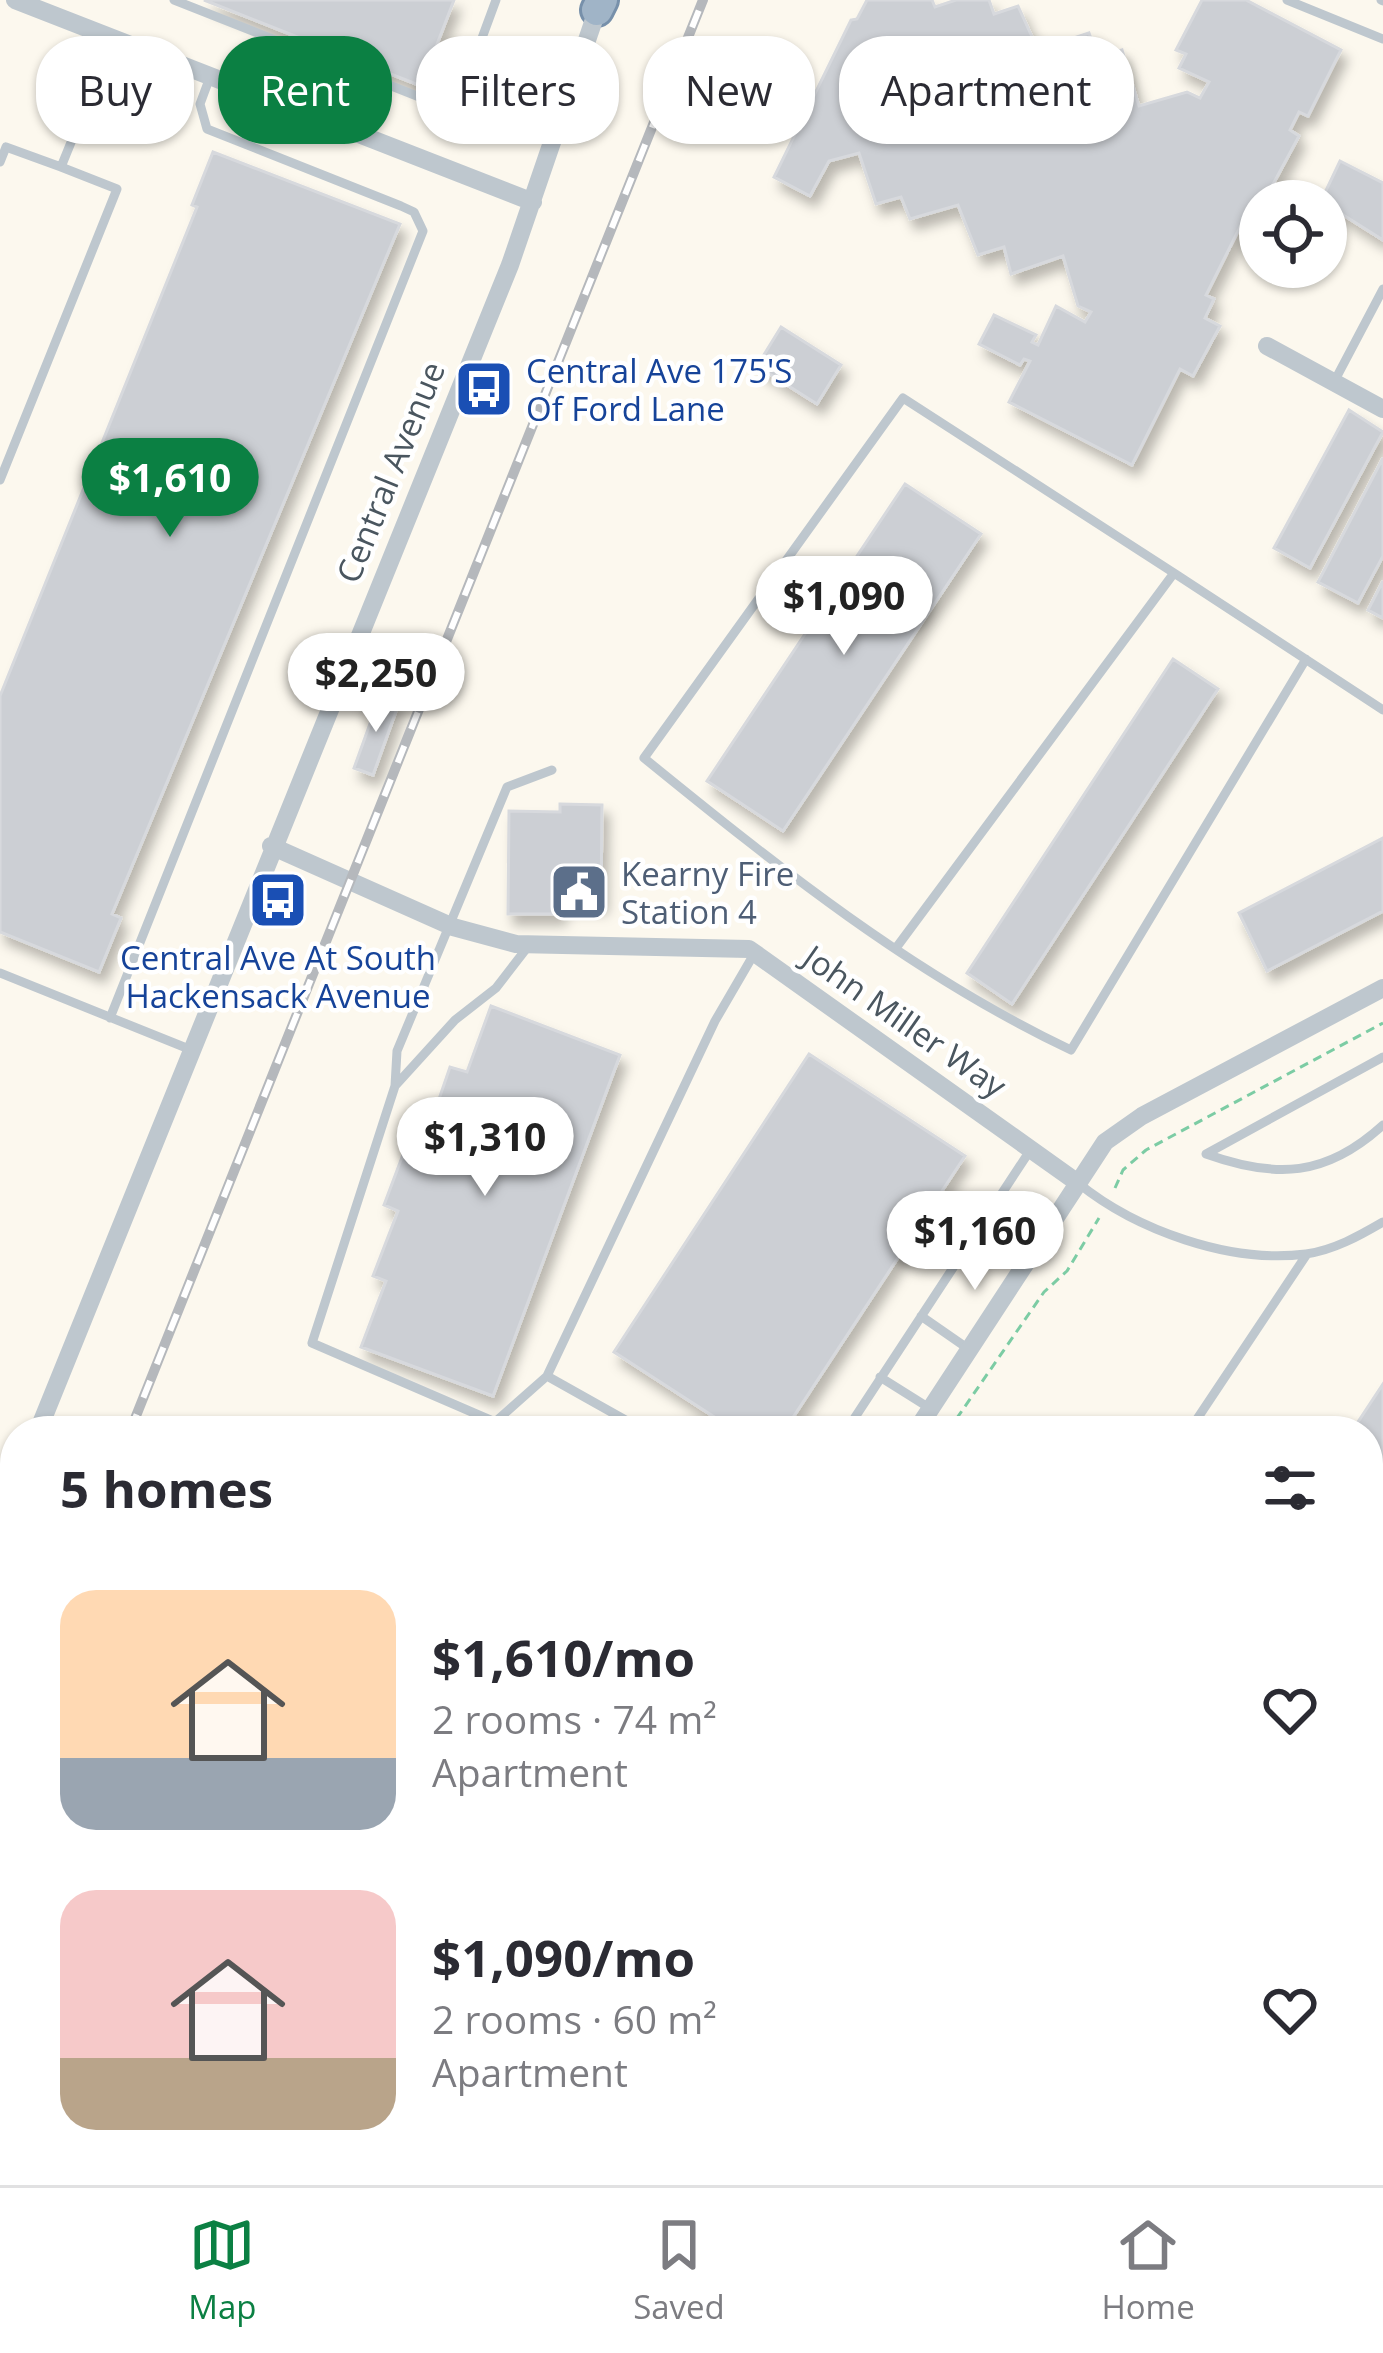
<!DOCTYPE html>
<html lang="en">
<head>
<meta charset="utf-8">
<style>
	body { margin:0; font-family:"Open Sans",sans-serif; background:#f7f7f7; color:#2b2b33; height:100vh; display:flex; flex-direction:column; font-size:45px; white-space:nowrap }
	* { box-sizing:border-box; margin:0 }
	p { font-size:39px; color:#7c7c81 }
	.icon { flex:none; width:66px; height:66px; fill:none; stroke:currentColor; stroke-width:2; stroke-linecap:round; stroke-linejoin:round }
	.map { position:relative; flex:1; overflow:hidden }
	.drawer { position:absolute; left:0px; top:1416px; width:1383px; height:771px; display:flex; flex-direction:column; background:#fff; border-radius:48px 48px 0 0; box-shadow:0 3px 9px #0004 }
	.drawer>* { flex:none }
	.top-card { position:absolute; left:36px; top:36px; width:1311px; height:108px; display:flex; gap:24px }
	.fabs { position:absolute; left:1239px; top:180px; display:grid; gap:24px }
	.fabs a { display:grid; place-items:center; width:108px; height:108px; border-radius:50%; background:#fff; box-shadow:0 3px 9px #0004; font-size:60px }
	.price { position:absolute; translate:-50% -102px; padding:0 27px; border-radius:42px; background:#fff; color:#222; font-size:39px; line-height:78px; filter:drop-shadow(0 3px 6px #0008) }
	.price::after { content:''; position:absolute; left:50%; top:72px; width:36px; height:27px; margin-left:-18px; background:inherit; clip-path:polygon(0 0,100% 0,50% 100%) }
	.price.current { background:#0b8043; color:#fff }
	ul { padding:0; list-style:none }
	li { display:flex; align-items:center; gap:36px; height:300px; padding:0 60px }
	li span { display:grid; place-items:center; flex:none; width:336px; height:240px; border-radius:36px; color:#555 }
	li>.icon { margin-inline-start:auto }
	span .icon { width:144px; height:144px; fill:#fffc; stroke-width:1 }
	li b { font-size:51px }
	h2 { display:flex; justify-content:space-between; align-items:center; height:144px; padding:0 60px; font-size:51px }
	.chip { padding:0 42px; border-radius:48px; background:#fff; box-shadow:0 3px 9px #0004; font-size:42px; line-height:108px }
	.chip.current { background:#0b8043; color:#fff }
	.tabs { display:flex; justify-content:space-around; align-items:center; height:168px; border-top:3px solid #e1e1e2; background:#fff; font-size:33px; color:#7c7c81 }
	.tabs a { display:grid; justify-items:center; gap:6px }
	.tabs .current { color:#0b8043 }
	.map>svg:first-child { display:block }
	.commercial { fill:#fcf8ee; fill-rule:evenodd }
	.building { fill:#cccfd4; stroke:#d7d9dd; stroke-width:3; filter:url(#shadow) }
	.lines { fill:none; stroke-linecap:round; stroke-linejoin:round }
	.trunk-casing { stroke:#7790aa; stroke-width:36 }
	.path { stroke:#7ccca4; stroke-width:3; stroke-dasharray:9 6; stroke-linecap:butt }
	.service { stroke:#bec7ce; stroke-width:9 }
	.minor { stroke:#bec7ce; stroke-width:18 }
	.trunk { stroke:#a0b4c7; stroke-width:30 }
	.rail-casing { stroke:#b5b8bc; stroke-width:10 }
	.rail { stroke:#fff; stroke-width:6; stroke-dasharray:18; stroke-linecap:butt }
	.labels { text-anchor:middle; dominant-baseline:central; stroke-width:9; stroke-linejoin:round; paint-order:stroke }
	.transit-label { font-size:33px; fill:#164399; stroke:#fff; text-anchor:start }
	.street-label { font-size:33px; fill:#4a565f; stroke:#fff }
	.service-label { font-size:33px; fill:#4e5e75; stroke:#fff; text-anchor:start }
</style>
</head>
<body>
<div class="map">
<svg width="1383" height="2185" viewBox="0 0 1383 2185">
	<defs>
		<filter id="shadow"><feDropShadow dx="6" dy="10" stdDeviation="6" flood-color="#0004"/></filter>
	</defs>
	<rect width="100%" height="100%" fill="#f4f2f2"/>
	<path class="commercial" d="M0,0H1383V2185H0ZM1260,201H1326V267H1260ZM15,1431H1368V2172H15Z"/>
	<path class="building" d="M204,0H454L421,86Z
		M867,0H932L935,7L956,0H989L994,14L1018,6L1038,50L1089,33L1098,58L1122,50L1139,106L1187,92L1200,98L1209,82L1179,68L1186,54L1176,50L1202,0H1246L1341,50L1308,116L1299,112L1290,130L1299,136L1264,201L1260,205L1253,201L1206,295L1214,299L1205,318L1220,326L1193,376L1180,369L1132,465L1009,402L1030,361L1024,359L1020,365L979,344L994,315L1036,335L1032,342L1038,345L1056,306L1085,322L1091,312L1078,306L1063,256L1011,274L1004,247L978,255L958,205L910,219L901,197L876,204L859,153L829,161L810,196L774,177L851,20L857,19Z
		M213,152L400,224L112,914L121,918L99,972L0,932V696L197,207L192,205Z
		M1340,161L1383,183V240L1321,201Z
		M781,327L841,365L817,404L757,366Z
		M1349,410L1383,432L1310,568L1274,548Z
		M1383,458V556L1358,603L1318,582Z
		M905,484L981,534L783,831L707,781Z
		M1383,581V618L1368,610Z
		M1173,659L1218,689L1012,1004L967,973Z
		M380,696L399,703L373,775L354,768Z
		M560,804L602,805L601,903H560V914H508L509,811L560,812Z
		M1383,838V911L1267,971L1239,913Z
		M491,1006L620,1055L493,1396L361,1347L386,1281L373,1276L398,1211L384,1205L413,1128L427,1134L450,1067L467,1072Z
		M809,1054L965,1156L784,1431H736L614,1352Z
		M1383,1384V1848L1368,1838V1431H1352Z
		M1377,1920L1383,1924V2033L1368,2023V1934Z
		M354,2172H764L784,2185H373Z
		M1062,2172H1192L1183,2185H1082Z"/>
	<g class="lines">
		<g class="trunk-casing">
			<path id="trunk" d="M597,10L602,0"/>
		</g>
		<path class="path" d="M1115,1188L1123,1170L1146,1150L1383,1023
			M948,1431L1044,1292L1067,1271L1099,1218
			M944,2172L968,2185"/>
		<path class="service" d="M174,0L432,102L461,95L496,0
			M1287,0L1383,39
			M1381,0L1383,1
			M0,162L6,147L61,167
			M1334,382L1383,289
			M0,480L117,189L61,167L113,39
			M1174,573L1383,710
			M530,944L496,988L455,1020L395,1086L312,1343L495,1422L547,1376L715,1021L754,954
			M896,948L1174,573L903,398L644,758C778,867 913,975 1071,1050L1306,659
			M0,973L189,1049
			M110,1018L423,231L414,212L401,206L207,129L200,104L210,77
			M1383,1057L1206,1154C1276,1179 1326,1177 1383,1125
			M395,1086L397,1051L507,787L552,770
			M1078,1183C1136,1230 1230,1264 1306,1254C1334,1250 1359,1236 1383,1222
			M921,1316L970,1350
			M547,1376L645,1431
			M880,1377L931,1409
			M354,1431L389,1421L404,1431
			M846,1431L1031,1149
			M1189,1431L1307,1254
			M173,2172L192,2185
			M874,2185L882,2172"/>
		<path class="minor" d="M15,0L533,202
			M1267,346L1383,409
			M271,846L453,927L516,944L749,949L1078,1183
			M38,1431L510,265L599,5
			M916,1431L1105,1142L1142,1116L1383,988
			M0,1526L15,1488
			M1368,2078L1383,2088"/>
		<use href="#trunk" class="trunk"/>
		<g class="rail-casing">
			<path id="rail" d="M130,1431L703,0
				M0,1748L15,1714
				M0,2167L7,2185"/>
		</g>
		<use href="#rail" class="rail"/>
	</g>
	<defs>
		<g id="bus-square" transform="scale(3)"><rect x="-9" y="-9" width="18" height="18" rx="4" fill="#1a4fb4" stroke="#fff"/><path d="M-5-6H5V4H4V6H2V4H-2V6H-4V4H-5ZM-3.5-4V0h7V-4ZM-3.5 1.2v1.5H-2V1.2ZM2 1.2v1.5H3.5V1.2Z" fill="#fff"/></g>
		<g id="civic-square" transform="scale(3)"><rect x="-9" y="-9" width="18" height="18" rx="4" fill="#5c6f8a" stroke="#fff"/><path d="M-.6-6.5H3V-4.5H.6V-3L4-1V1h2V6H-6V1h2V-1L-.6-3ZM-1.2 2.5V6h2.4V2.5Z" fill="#fff"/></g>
	</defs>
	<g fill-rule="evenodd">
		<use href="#bus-square" x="484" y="389"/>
		<use href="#civic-square" x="579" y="892"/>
		<use href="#bus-square" x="278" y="900"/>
	</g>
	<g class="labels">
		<g class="transit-label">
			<text x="526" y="370">Central Ave 175'S<tspan x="526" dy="38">Of Ford Lane</tspan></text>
			<text x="278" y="957" text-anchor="middle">Central Ave At South<tspan x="278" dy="38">Hackensack Avenue</tspan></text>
		</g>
		<g class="street-label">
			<text transform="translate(390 472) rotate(-68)">Central Avenue</text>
			<text transform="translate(905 1021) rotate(35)">John Miller Way</text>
		</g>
		<g class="service-label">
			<text x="621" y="873">Kearny Fire<tspan x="621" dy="38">Station 4</tspan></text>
		</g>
	</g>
</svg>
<div class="fabs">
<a><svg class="icon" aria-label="locate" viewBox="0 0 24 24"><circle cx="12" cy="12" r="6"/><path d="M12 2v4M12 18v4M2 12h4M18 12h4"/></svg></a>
</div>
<b class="price current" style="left:170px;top:540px">$1,610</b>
<b class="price" style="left:844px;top:658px">$1,090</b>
<b class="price" style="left:376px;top:735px">$2,250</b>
<b class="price" style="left:485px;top:1199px">$1,310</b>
<b class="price" style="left:975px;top:1293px">$1,160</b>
<div class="top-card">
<a class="chip">Buy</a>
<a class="chip current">Rent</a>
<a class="chip">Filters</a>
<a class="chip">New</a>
<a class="chip">Apartment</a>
</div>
<section class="drawer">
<h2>5 homes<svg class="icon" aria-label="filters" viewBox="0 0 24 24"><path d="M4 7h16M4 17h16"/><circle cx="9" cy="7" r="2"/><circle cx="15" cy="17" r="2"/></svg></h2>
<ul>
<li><span style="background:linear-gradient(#ffd9b3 70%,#9aa5b1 0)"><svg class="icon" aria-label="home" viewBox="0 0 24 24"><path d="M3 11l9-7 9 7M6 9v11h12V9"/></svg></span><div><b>$1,610/mo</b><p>2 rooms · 74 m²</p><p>Apartment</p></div><svg class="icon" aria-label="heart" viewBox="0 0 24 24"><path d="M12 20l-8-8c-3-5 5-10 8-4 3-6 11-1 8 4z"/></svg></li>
<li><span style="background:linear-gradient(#f6c9c9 70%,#b9a48a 0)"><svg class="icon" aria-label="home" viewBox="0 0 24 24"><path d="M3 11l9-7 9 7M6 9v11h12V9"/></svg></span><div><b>$1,090/mo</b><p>2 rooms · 60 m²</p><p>Apartment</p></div><svg class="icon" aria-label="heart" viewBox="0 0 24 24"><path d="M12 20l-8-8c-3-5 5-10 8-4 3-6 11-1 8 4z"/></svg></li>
</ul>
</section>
</div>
<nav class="tabs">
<a class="current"><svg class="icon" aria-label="map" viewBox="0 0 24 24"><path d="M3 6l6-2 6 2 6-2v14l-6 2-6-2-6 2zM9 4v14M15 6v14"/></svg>Map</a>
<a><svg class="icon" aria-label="saved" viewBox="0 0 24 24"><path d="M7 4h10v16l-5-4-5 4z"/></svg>Saved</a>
<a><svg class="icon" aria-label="home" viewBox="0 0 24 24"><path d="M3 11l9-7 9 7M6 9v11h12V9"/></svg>Home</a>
</nav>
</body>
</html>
